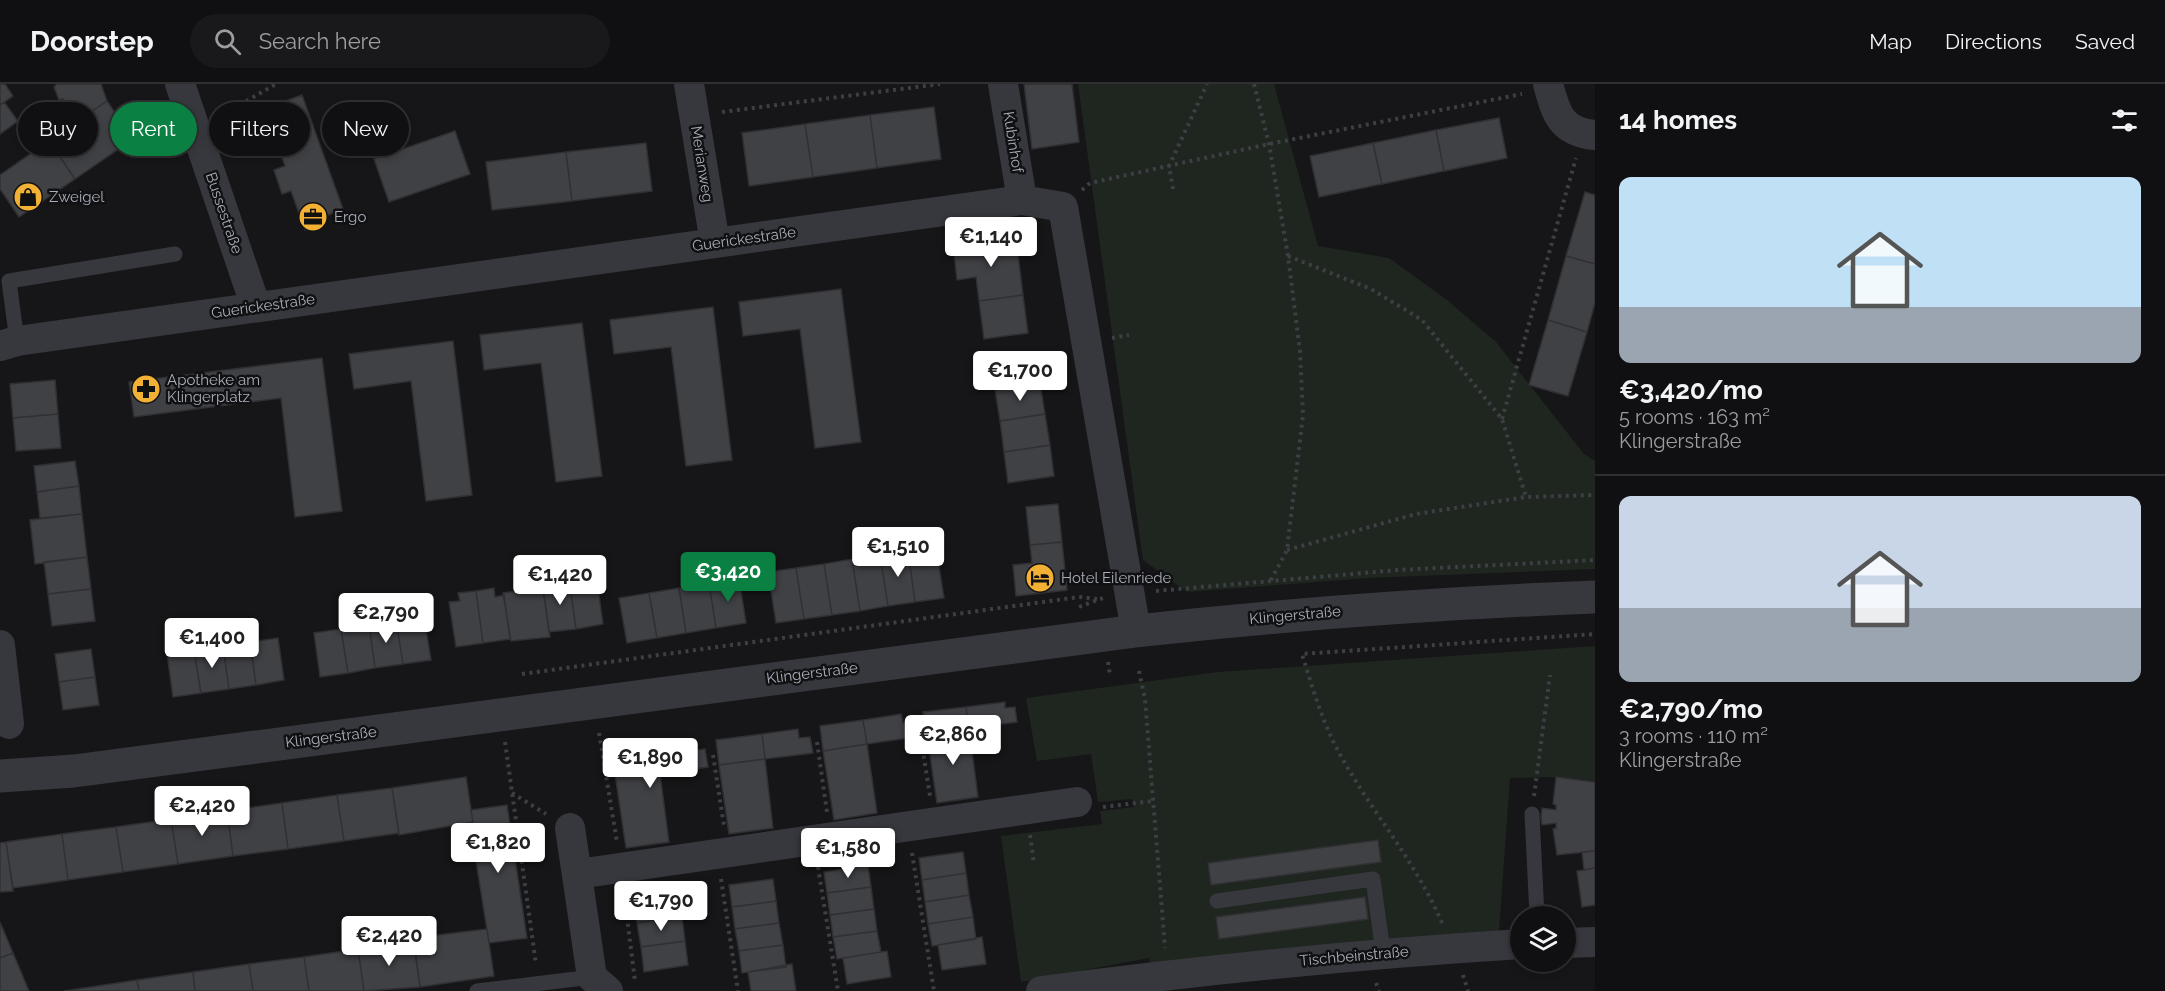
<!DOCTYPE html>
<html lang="en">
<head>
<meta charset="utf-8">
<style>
	body { margin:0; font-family:Raleway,sans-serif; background:#19191b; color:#f1f3f6; height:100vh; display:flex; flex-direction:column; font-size:22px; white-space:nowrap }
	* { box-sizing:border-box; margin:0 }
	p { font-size:20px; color:#9c9d9f }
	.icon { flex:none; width:33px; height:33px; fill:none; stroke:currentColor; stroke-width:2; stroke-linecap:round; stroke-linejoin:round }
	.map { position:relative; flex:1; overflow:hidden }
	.drawer { display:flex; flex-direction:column; background:#101012; width:570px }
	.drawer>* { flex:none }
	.guide { position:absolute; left:18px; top:18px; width:570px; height:54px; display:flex; gap:12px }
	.buttons { position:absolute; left:1510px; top:822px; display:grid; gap:12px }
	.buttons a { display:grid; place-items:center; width:66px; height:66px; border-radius:50%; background:#101012; box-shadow:0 3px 9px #0003,0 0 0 2px #303032; font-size:30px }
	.price { position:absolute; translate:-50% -51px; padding:0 14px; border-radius:6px; background:#fff; color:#222; font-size:20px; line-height:39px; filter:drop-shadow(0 2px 3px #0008) }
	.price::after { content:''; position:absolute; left:50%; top:36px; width:18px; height:14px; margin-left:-9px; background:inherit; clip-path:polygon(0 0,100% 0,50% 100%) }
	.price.selected { background:#0b8043; color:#fff }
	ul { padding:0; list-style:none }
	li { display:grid; align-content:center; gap:12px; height:318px; padding:0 24px }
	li+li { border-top:2px solid #303032 }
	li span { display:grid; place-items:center; height:186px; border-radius:12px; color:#555 }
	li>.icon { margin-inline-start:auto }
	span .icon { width:108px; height:108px; fill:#fffc; stroke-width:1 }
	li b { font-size:26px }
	h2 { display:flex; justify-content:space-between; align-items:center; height:72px; padding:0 24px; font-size:26px }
	.pill { padding:0 21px; border-radius:27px; background:#101012; box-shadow:0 3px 9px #0003,0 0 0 2px #303032; font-size:21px; line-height:54px }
	.pill.selected { background:#0b8043; color:#fff }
	header { display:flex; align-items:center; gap:36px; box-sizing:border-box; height:84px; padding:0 30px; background:#101012; border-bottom:2px solid #303032 }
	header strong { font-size:28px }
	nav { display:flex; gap:33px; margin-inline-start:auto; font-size:21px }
	.search { width:420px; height:54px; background:#19191b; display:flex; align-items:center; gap:15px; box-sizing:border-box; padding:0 21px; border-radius:33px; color:#9c9d9f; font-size:22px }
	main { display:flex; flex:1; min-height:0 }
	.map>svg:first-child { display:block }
	.green { fill:#1e261f }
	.building { fill:#404145; stroke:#303034; stroke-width:1.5 }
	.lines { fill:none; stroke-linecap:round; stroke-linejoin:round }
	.path { stroke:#3d3f44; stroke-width:4; stroke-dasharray:3 4.5; stroke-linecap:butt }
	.service { stroke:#37383d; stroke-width:15 }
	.minor { stroke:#37383d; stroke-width:30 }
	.tertiary { stroke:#37383d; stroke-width:33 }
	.labels { text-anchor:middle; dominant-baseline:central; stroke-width:5; stroke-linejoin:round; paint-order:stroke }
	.street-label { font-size:15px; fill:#a8adb8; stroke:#111113 }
	.poi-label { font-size:15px; fill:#a8adb8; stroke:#111113; text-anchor:start }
</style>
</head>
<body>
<header>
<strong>Doorstep</strong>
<div class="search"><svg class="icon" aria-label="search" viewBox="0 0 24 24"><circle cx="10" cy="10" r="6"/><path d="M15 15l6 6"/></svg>Search here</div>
<nav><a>Map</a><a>Directions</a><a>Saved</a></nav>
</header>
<main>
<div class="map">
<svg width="1595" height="907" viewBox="0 0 1595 907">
	<rect width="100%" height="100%" fill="#161618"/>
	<path class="green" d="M1078,0H1274L1318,162L1389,174L1447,216L1496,258L1584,370L1595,377V485L1368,494L1187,508L1143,476Z
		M1595,562V697L1556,693L1510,694L1499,847L1151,883L1149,874L1021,898L1001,752L1102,740L1100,727L1134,723L1132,715L1098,718L1091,670L1037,677L1026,614L1218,588Z"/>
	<path class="building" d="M0,0H5L13,12L0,21Z
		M57,0H101L107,17L82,34L80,32L70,36L63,15L59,16L54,3Z
		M1024,0H1072L1079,58L1032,65Z
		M302,11L343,125L323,133L325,139L305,146L291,107L282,110L274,86L285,82L276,56L266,60L258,36L286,26L283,18Z
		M107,17L133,55L75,95L49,57L72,41L70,36L80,32L82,34Z
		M4,18L18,37L0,50V21Z
		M934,23L941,75L877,84L870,31Z
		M870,31L877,84L813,93L805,40Z
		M1499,34L1507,74L1444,87L1436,46Z
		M805,40L813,93L749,102L742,49Z
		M1436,46L1444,87L1382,100L1373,59Z
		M455,47L470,90L389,118L374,75Z
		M49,57L75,95L19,133L0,105V91Z
		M646,59L652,107L572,117L566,68Z
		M1373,59L1382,100L1319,113L1310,72Z
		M566,68L572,117L492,126L486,78Z
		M1585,108L1595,111V180L1566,172Z
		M1016,154L1023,211L979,217L976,193L957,196L953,161Z
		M1566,172L1595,180V219L1587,248L1548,236Z
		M841,205L861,358L815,364L800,245L743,252L739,218Z
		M1023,211L1028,249L984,255L979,217Z
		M713,223L732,376L686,382L671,263L614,270L610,236Z
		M1548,236L1587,248L1568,312L1529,301Z
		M582,239L602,392L556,398L541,279L484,286L480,251Z
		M453,257L472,411L426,417L411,297L354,305L349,270Z
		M1036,268L1040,299L995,306L990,274Z
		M322,274L342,427L295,433L281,314L134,333L129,298Z
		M55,296L58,330L13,334L10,300Z
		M1040,299L1045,330L1000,337L995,306Z
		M58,330L61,364L16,367L13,334Z
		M1045,330L1050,361L1004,368L1000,337Z
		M1050,361L1054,392L1008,399L1004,368Z
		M75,377L79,402L37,408L34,382Z
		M79,402L82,430L40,434L37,408Z
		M1058,420L1062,458L1030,461L1026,423Z
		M82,430L87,473L35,480L30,436Z
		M1062,458L1067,506L1016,512L1013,481L1032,479L1030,461Z
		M936,463L944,514L915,518L908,467Z
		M908,467L915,518L888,522L880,471Z
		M880,471L888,522L860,527L852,475Z
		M87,473L91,505L48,510L44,478Z
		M852,475L860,527L832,531L824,480Z
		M824,480L832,531L804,535L796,484Z
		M796,484L804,535L776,539L768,488Z
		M586,491L587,499L597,497L603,540L576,545L569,494Z
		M569,494L576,545L549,548L543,505L553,504L552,496Z
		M739,494L746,539L716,544L709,499Z
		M709,499L716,544L686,549L679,504Z
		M543,503L550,553L511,557L503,509Z
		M494,504L495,513L504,511L510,555L483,559L476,507Z
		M679,504L686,549L657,554L649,509Z
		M91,505L95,537L52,542L48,510Z
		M476,507L483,559L456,563L449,518L460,517L458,509Z
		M649,509L657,554L627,559L619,514Z
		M424,532L431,576L403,580L396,536Z
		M396,536L403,580L375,584L369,540Z
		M369,540L375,584L348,589L341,545Z
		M341,545L348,589L320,593L314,549Z
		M278,554L284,596L256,601L250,558Z
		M250,558L256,601L229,605L223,562Z
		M223,562L229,605L201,609L194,566Z
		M91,565L95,593L59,598L55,570Z
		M194,566L201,609L173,613L167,570Z
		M95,593L99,621L63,626L59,598Z
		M1005,618V624L1015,623L1017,638L969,644L966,623Z
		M966,623L969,644L927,651L923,628Z
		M901,630L903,639L912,638L914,653L867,660L863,636Z
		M863,636L867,660L823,667L820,642Z
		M969,644L978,713L937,719L927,651Z
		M798,645L799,654L810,653L813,669L765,675L762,650Z
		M762,650L765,675L719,681L716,656Z
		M696,659L697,666L705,665L708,683L660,690L669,758L626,764L612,670Z
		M867,660L877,729L834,736L823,667Z
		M765,675L773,744L729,750L719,681Z
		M466,693L473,738L399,751L392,704Z
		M1556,693L1595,698V767L1557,771L1553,745L1556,744V739L1542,741L1541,733L1542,724L1556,726V721L1553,720Z
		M392,704L399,749L344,757L337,711Z
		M337,711L344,757L288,765L282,719Z
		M282,719L288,765L233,772L227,727Z
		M507,721L527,854L489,859L470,739L473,738L471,726Z
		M227,727L233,772L178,780L171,735Z
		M171,735L178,780L123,788L116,743Z
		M116,743L123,788L68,796L62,750Z
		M62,750L68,796L13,804L6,758Z
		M1378,756L1381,778L1211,801L1208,779Z
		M6,758L13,807L0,808V759Z
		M1595,767V784L1584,786L1582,768Z
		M963,768L966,789L922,796L919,774Z
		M868,781L871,803L827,809L824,788Z
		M1595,784V821L1582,823L1577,787Z
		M966,789L969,811L925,818L922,796Z
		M773,795L776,817L732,823L729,801Z
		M871,803L874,825L830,831L827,809Z
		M678,808L682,832L637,839L634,814Z
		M969,811L973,833L928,840L925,818Z
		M1365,813L1368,835L1219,855L1216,833Z
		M776,817L779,839L735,845L732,823Z
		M874,825L877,847L833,853L830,831Z
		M682,832L685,857L641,863L637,839Z
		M973,833L976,855L932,862L928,840Z
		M0,838L13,869L0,874Z
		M779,839L783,861L739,867L735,845Z
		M487,845L494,892L420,903L413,854Z
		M877,847L881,868L837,875L833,853Z
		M982,853L986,880L942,886L938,861Z
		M414,857L420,903L364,907L358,865Z
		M685,857L688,881L644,888L641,863Z
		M783,861L786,883L742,889L739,867Z
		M358,865L364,907H309L304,873Z
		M887,867L891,893L847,900L843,874Z
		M13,869L29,907H0V874Z
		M304,873L309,907H253L249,880Z
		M249,880L253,907H195L193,888Z
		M792,880L796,907H751L748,888Z
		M193,888L195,907H139L137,896Z
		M137,896L139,907H64Z"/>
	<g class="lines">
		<path class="path" d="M1254,0L1269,60L1288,172L1300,267L1303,331L1287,466L1271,496
			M722,28L940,0
			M220,32L276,0
			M1173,105L1169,82L1207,0
			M1082,106L1090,99L1269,60L1522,10
			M1288,172L1371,205L1422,236L1502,335L1526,413
			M1112,254L1129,251
			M1502,335L1576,74
			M1287,466L1416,430L1526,413L1595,411
			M1156,507L1398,486L1595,476
			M1079,523L1103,514
			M1108,578L1110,591
			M1139,587L1145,615L1165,864
			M522,590L1079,513L1097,515
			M919,642L930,712
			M599,649L617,758
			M505,658L536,880
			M817,658L827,728
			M713,671L724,742
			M512,709L546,730
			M1534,712L1550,591
			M1103,723L1153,717
			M1030,751L1034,780
			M912,769L934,907
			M818,783L838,907
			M721,795L738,907
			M624,810L635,897
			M1442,839C1414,773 1365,721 1333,657C1320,630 1311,599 1302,570L1595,550
			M1463,891L1468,907
			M1376,899L1379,907"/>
		<path class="service" d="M17,257L9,197L175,170
			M1532,730L1537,832
			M1217,817L1373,795L1383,868
			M477,907L592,893"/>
		<path class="minor" d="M180,0L256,223
			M689,0L715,159
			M1003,0L1022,116
			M1548,0C1556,30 1561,48 1595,51
			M0,262L17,257L1022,116L1063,123L1136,547
			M0,561L9,640
			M570,744L592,893L608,907
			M578,790L1077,718
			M1566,859L1595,858
			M1041,907C1201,886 1360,870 1521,860"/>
		<path class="tertiary" d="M0,692L74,687L1136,547C1289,530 1441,519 1595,513"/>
	</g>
	<defs>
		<g id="shop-disc" transform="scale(1.5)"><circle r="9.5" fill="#f2b134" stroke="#111113"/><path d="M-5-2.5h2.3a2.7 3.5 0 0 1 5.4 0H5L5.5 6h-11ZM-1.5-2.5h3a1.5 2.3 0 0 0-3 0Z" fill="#111"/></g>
		<g id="office-disc" transform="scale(1.5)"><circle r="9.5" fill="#f2b134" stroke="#111113"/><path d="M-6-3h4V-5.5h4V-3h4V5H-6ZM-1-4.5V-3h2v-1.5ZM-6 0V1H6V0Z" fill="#111"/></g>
		<g id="pharmacy-disc" transform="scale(1.5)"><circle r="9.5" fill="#f2b134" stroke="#111113"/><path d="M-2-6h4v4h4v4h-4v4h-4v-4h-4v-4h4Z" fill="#111"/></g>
		<g id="hotel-disc" transform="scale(1.5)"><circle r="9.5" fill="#f2b134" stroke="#111113"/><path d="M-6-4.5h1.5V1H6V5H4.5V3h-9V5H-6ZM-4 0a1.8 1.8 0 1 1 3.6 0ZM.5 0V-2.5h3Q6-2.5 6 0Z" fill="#111"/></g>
	</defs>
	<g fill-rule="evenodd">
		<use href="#shop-disc" x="28" y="113"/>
		<use href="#office-disc" x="313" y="133"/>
		<use href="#pharmacy-disc" x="146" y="305"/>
		<use href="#hotel-disc" x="1040" y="494"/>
	</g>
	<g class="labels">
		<g class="street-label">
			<text transform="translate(1013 58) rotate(81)">Kubinhof</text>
			<text transform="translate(702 80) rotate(81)">Merianweg</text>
			<text transform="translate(224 129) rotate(71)">Bussestraße</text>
			<text transform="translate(744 155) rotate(-8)">Guerickestraße</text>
			<text transform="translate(263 222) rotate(-8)">Guerickestraße</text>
			<text transform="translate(1295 531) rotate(-5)">Klingerstraße</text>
			<text transform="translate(812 589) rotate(-7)">Klingerstraße</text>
			<text transform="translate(331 653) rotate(-7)">Klingerstraße</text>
			<text transform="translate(1354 872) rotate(-5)">Tischbeinstraße</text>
		</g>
		<g class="poi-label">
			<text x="49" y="113">Zweigel</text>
			<text x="334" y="133">Ergo</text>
			<text x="167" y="296">Apotheke am<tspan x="167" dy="17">Klingerplatz</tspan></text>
			<text x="1061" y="494">Hotel Eilenriede</text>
		</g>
	</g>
</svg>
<div class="buttons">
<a><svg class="icon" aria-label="layers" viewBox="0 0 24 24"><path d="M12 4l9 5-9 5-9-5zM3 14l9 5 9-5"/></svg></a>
</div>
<b class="price" style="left:991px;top:184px">€1,140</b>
<b class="price" style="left:1020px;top:318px">€1,700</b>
<b class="price" style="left:898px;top:494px">€1,510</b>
<b class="price selected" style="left:728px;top:519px">€3,420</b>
<b class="price" style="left:560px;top:522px">€1,420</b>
<b class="price" style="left:386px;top:560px">€2,790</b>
<b class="price" style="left:212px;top:585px">€1,400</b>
<b class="price" style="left:953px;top:682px">€2,860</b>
<b class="price" style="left:650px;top:705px">€1,890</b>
<b class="price" style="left:202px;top:753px">€2,420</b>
<b class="price" style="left:498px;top:790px">€1,820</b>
<b class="price" style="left:848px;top:795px">€1,580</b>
<b class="price" style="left:661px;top:848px">€1,790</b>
<b class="price" style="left:389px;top:883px">€2,420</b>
<div class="guide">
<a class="pill">Buy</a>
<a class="pill selected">Rent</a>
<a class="pill">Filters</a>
<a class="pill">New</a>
</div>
</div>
<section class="drawer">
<h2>14 homes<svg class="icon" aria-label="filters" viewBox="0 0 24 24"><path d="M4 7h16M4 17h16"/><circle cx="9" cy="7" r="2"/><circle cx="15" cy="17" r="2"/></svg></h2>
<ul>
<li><span style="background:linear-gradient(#bfe0f5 70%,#9aa5b1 0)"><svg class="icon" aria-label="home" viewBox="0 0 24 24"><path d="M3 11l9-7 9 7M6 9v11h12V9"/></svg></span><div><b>€3,420/mo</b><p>5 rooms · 163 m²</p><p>Klingerstraße</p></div></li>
<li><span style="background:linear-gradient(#c9d6e8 60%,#9aa5b1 0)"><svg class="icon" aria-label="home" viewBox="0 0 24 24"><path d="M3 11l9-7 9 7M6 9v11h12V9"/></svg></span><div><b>€2,790/mo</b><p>3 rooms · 110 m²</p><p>Klingerstraße</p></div></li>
</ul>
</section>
</main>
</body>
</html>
